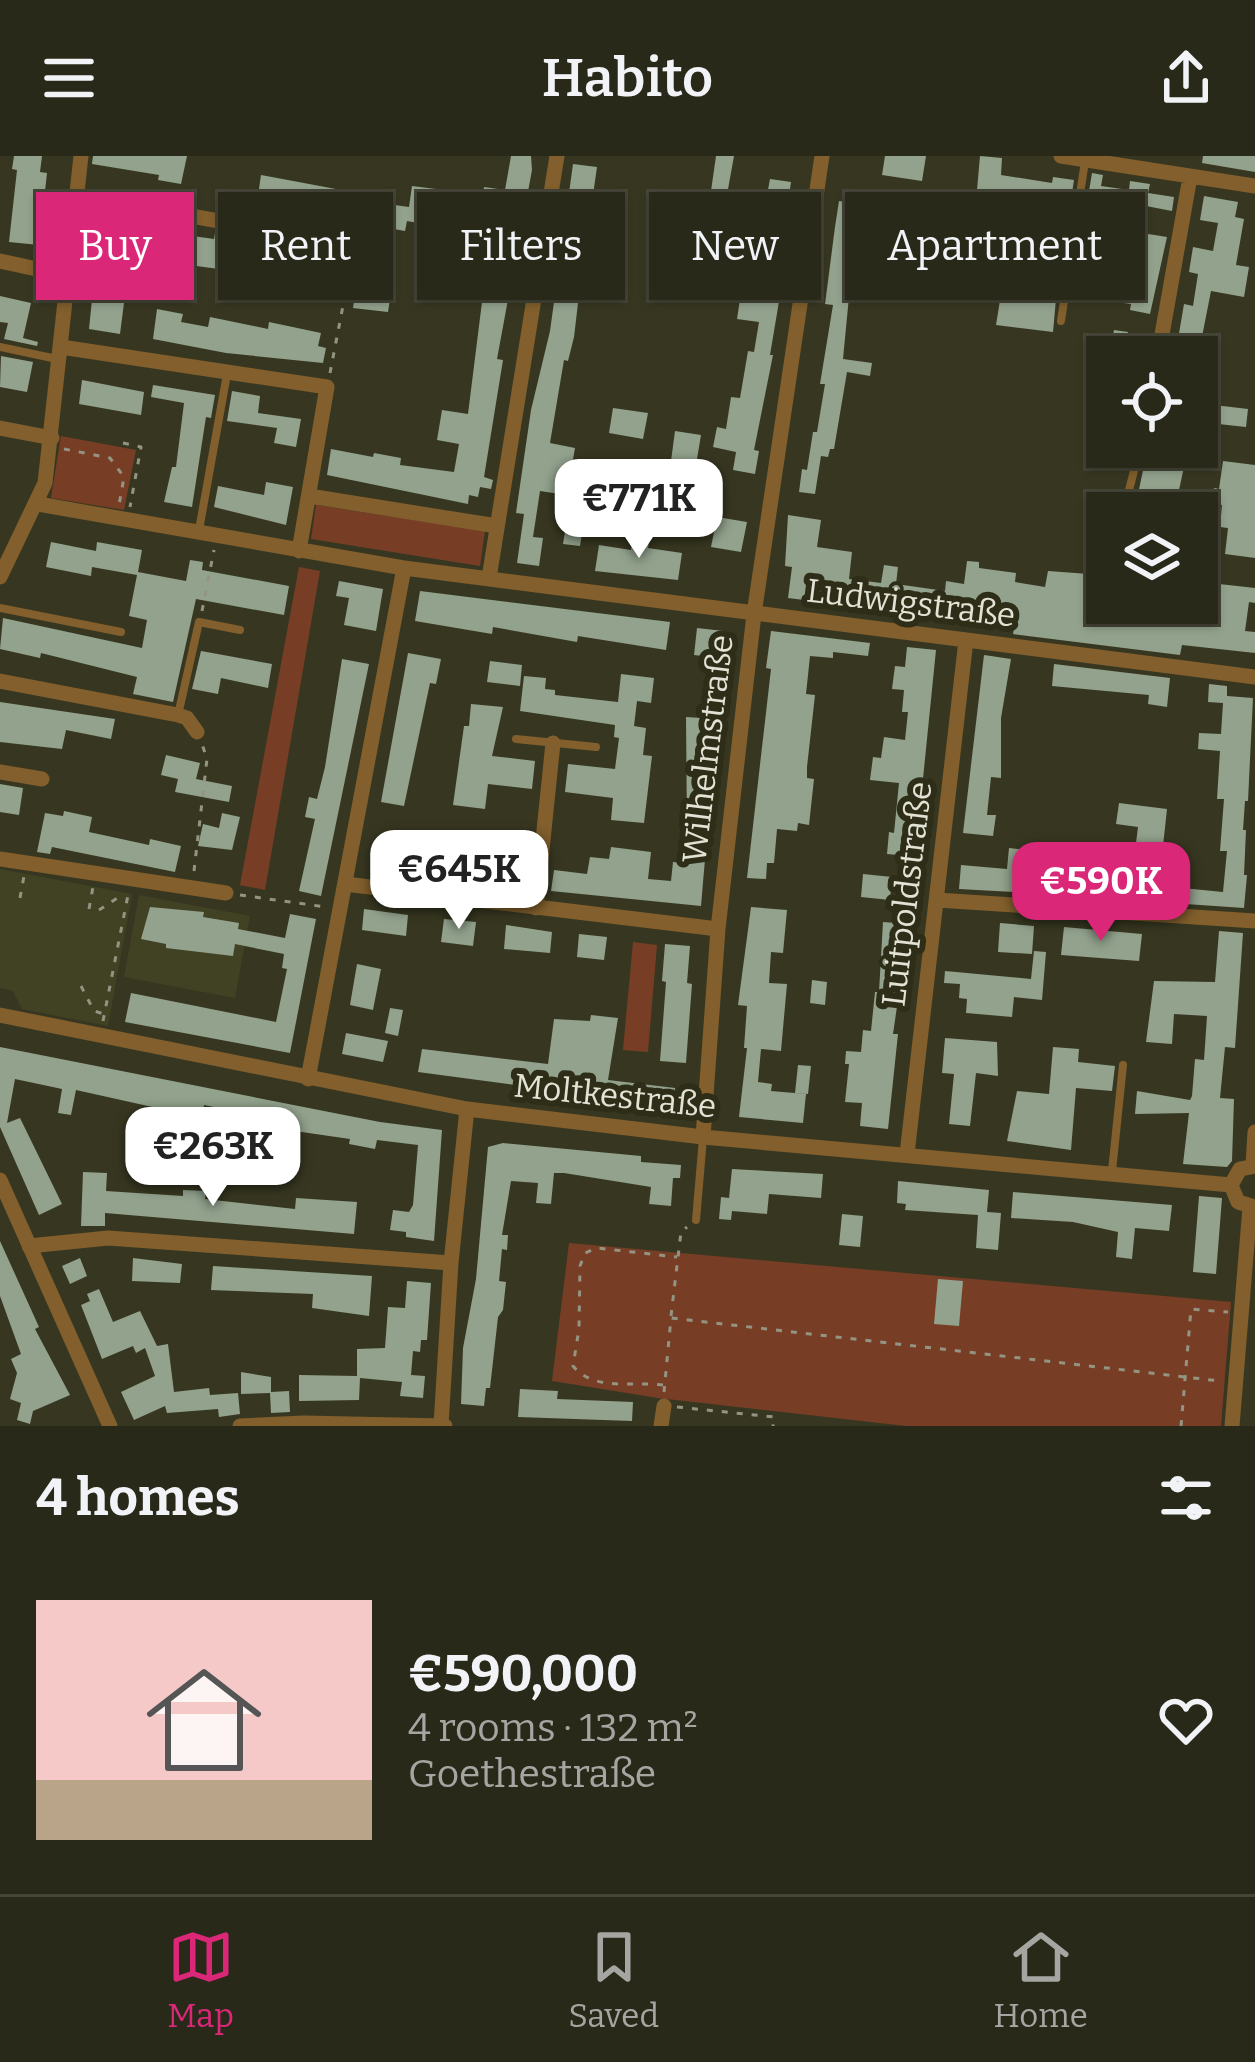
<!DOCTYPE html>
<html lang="en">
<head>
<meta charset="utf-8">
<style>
	body { margin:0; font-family:Bitter,serif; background:#313122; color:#f1f3f6; height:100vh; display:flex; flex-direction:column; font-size:45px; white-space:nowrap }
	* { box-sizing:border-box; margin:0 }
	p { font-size:39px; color:#a5a6a2 }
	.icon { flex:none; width:66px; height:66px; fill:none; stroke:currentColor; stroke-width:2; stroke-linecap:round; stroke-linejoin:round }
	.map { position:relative; height:1270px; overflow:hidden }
	.sheet { display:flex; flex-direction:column; background:#292919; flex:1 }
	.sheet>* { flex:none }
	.top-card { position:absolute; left:36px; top:36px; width:1185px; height:108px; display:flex; gap:24px }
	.buttons { position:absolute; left:1086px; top:180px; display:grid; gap:24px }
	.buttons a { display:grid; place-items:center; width:132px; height:132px; border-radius:0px; background:#292919; box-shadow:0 3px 9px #0004,0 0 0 3px #454538; font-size:60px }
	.price { position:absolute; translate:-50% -102px; padding:0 27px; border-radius:24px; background:#fff; color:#222; font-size:39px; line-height:78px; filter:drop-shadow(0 3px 6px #0008) }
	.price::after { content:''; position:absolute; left:50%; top:72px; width:36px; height:27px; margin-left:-18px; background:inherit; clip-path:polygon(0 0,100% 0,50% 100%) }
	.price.selected { background:#db2777; color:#fff }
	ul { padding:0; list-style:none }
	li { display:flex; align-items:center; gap:36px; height:300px; padding:0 36px }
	li span { display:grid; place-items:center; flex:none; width:336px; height:240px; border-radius:0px; color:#555 }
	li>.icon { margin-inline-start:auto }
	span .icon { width:144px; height:144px; fill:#fffc; stroke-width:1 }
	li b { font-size:51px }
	h2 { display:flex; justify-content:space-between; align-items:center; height:144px; padding:0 36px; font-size:51px }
	.chip { padding:0 42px; border-radius:0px; background:#292919; box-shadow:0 3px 9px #0004,0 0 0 3px #454538; font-size:42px; line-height:108px }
	.chip.selected { background:#db2777; color:#fff }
	header { display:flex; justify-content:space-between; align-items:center; height:156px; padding:0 36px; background:#292919; font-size:54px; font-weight:600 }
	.tab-bar { display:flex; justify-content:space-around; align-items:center; height:168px; border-top:3px solid #454538; background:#292919; font-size:33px; color:#a5a6a2 }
	.tab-bar a { display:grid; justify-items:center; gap:6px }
	.tab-bar .selected { color:#db2777 }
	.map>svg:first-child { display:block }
	.built { fill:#414124 }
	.green { fill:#783e25 }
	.building { fill:#92a28d }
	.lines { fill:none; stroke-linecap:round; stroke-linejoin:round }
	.path { stroke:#949483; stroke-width:3; stroke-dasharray:6 9; stroke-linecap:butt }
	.service { stroke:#825f2c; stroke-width:8 }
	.minor { stroke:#825f2c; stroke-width:15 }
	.labels { text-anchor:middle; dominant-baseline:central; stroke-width:12; stroke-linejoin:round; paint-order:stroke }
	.street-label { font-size:33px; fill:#e2e2d5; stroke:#2d2d18 }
</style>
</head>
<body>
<header><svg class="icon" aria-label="menu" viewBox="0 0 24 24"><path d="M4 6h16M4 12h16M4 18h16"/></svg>Habito<svg class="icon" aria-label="share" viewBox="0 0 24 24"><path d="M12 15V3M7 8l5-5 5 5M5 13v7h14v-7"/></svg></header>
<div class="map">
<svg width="1255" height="1270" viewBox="0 0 1255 1270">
	<rect width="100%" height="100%" fill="#373721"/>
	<path class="built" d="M0,713L132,738L108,870L22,853L13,835L0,832Z
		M139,739L250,760L235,842L124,821Z"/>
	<path class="green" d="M61,280L136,294L124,354L51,342Z
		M316,349L485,375L480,410L311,383Z
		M299,411L320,415L265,734L240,729Z
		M633,786L657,789L648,896L623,894Z
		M569,1087L1231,1146L1221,1270H906L658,1242L552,1225Z"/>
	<path class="building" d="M14,0H42L40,16L47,17L39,89L9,86L17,14L12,13Z
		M93,0H187L181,28L158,24L159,19L92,8Z
		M511,0H531L532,14L497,203L503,204L484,321L493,324L491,333L480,331L478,341L469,339L468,348L327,319L331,293L373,301L374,297L401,302L400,309L454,316L459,288L437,284L442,254L468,258L485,122L489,102L494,103L498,80L478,77L484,31L505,34Z
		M716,0H734L721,72L706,70Z
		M885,0H926L922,25L882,19Z
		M980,0L1002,2L1001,19L1052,27L1053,21L1074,24L1068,63L1062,62L1059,85L1065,86L1061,112L1049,110L1044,142L1056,143L1053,176L996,169L1001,138L962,132L965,110L1004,117L1008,91L936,77L940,55L1015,71L1014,76L1038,78L1043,45L977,34Z
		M1203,0H1255V16L1202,7Z
		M573,8L597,11L593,39L599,40L592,81L586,80L574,181L568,205L564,204L550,287L575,292L572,309L566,339L540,335L533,381L543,382L539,410L517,407L524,358L516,357L531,254L550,175Z
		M1092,17L1103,19L1101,30L1129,34L1130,25L1150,28L1148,37L1174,41L1172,55L1146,50L1142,77L1167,81L1150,158L1130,154L1131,148L1102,144L1106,105L1098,104L1104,68L1084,65Z
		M261,19L352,36L351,43L409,51L412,30L444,34L439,71L407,65L405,75L282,53V57L256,53Z
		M770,23L791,26L785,67L792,68L770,199H773L754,294L759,295L755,318L733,314L736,296L713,291L717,271L726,273L731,241L740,242L748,195L754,196L759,166L737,163L740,143L755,146L756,139L761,140L770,89L749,86L754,54L764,55Z
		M848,37L881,42L873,102L853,99L843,203L872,207L870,220L847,216L834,293H830L828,301L821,300L815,338L799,336L802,313L807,314L813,276H817L825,228H820L833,149L825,148L835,71L839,45L847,46Z
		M1204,40L1238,46L1235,61L1244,63L1236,109L1249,111L1244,141L1211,135L1198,201H1175L1184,148L1193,150L1198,118L1189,116L1193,91L1213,95L1218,67L1200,64Z
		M114,62L145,67L141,94L131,93L120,178L89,173L96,104L108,106Z
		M171,77L214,83L215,77L339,101L334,135L320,133L322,118L287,113L286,121L247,115L246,121L233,119L234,115L166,106Z
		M375,127L392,130L388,156L353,152L356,130L374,133Z
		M0,140L31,147L23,182L38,186L37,190L4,183L8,167L0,166Z
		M157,153L183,158L181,166L208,171L210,161L268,173L269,166L321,177L318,190L326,192L323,207L226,197L153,183Z
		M1114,174L1128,176L1126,185L1144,188L1142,201H1109Z
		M1,200L33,206L27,236L0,231Z
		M82,224L144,236L141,259L79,248Z
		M153,229L215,239L211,262L206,261L192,351L164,346L172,311H176L184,247L151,241Z
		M232,235L260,240L258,257L301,263L296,291L274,287L277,272L227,265Z
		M1197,247L1248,253L1246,271L1209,267L1210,262L1197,261Z
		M613,252L648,257L643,283L609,277Z
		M1095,274L1107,275V291H1124L1122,307L1090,303Z
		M675,275L701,279L696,309L671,305Z
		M1145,305L1184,311L1174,357H1134Z
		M1223,305L1255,309V402L1225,398L1228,372L1220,371L1222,349L1212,348L1214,332L1219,333Z
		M266,326L293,331L286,369L214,351L218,330L264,339Z
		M570,345L587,347L580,390L563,388Z
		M788,359L821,364L817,391L852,396L849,423L881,427L884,409L898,411L896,428L945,435L946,425L964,428L967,405L979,406V412L1016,417L1015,426L1045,431L1048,415L1089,418L1107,421V447H1132L1130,458L1163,463L1166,447L1216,452L1219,428L1255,432V447L1249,446L1245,475L1255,476V497L1182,489L1180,499L1013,478L1015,467L982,462L983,454L934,447L932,460L788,442L792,411L785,410Z
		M717,361L747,366L741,396L711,391Z
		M632,384L649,386L648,392L682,397L678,424L595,415L599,389L631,394Z
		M51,386L96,395L97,386L142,394L138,416L186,425L190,404L203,406L202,414L289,430L284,459L196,443L173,546L133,538L137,521L41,497L40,502L0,493L3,462L142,492L147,464L129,460L137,419L92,411L91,420L46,411Z
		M339,425L383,433L376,475L344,469L349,442L336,440Z
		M420,435L670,466L666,494L578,480L577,486L493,471L492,478L415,465Z
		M697,472L724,475L721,502L694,499Z
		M771,475L870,487L868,500L833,496V502L810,500L806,538L815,539L807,611V622L814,623L809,669L798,667L797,675L777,673L774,707H767L766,723L747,722L771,513L766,512Z
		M907,491L936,494L918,672L916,683H912L910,700L887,698L889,676L894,677L899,627L870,624L873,601L881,602L884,581L905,584L908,556H902L904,534L892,533L895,510L905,511Z
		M201,495L272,508L268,532L221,522L218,538L192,533Z
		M408,497L441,503L436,528L430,527L404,650L381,646Z
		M984,499L1011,503L1001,562V622L991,621L987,659H996L993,680L963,677Z
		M342,503L369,508L321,740L299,735L315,663L305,661L309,641L317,643L325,611Z
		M490,505L522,509L520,530L487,526Z
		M1054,508L1170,522L1167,551L1148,548L1149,539L1052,530Z
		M621,518L654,522L651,547L637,545L634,570L646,572L643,599L652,600L644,667L611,664L613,642L565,636L568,608L615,613L619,582L614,581L615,569L520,555L524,520L546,522L545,533L555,534V539L618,546Z
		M1209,528L1227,530V540L1253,542L1248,645H1245L1243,674H1246L1244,719H1247L1244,752L1171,747L1172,731L1223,736L1227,695H1220L1224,643H1217L1220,595L1198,593L1199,577L1221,578L1223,547L1208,546Z
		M0,546L115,563L111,583L66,574L62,593L0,586Z
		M471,548L503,551L492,600L535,605L532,633L488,628L485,653L453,649L464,570H469Z
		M686,561L717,563L701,750L551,735L554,714L587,718L590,701L609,703L611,691L651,696L648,723L671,725L673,706L684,707L687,673Z
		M166,599L200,607L196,623L232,630L229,646L175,636L178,623L161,619Z
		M0,628L23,632L19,659L0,656Z
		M1119,647L1167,653L1163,690L1136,687L1138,671L1116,668Z
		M64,655L92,661L89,676L149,689L150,683L181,690L175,716L52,691L50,698L37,696L45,657L63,660Z
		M222,657L240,661L232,694L198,690L203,668L219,672Z
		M376,682L395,685L393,695L524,712L520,734L371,715Z
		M1009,692L1057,697L1055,720L1062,723L1087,724L1088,707L1108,708L1107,726L1147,730L1146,743L959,733L961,709L1007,713Z
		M863,718L892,721L890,744L861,741Z
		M150,751L204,756L203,761L239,767L238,773L285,782L290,758L316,763L290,897L125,866L131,837L276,866L287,813L282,812L284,798L235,788L233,800L166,792V788L141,783Z
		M751,751L787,754L783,797L771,796L769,827L787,828L781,895L761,893L758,926L772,928L771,935L806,938L803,967L739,961L747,892H744L747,850L738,849Z
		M364,753L408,759L406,780L362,774Z
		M444,763L476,766L473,790L441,786Z
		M883,766L909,768L893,878H898L888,973L860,970L862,947L845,946L849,908H845L846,895L861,896L863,874L871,875L875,836H879Z
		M1000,767L1034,770L1032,798L998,796Z
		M506,769L552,776L550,797L504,793Z
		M1064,771L1142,778L1139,805L1061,799Z
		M1219,775L1243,777L1235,892L1225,891L1220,942L1234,943L1232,1005L1227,1011L1183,1008L1189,957L1135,958L1137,935L1190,944L1192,940L1195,903L1204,904L1207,860L1174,858L1172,888L1146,886L1154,825L1215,826Z
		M579,778L607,781L604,804L577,801Z
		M665,788L690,790L687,827L692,828L686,907L660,905L666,826L662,825Z
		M1034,795L1046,796L1042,844L1014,841L1012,861L966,857L967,843L959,842L960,828L944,827L945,815L1031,823Z
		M357,808L381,813L373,854L350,849Z
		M812,824L827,826L825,849L810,847Z
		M390,852L403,854L398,880L385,877Z
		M591,859L618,862L608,924L675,932L673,954L581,944L544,937L545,933L418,916L422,893L548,908L554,863L590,865Z
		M346,877L388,885L383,906L342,898Z
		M945,882L997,886L998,920L976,917L970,970L949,968L954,918L942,917Z
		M0,891L380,966L442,974L434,1085L406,1081V1076L390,1074L393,1054L409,1056L413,1049L418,989L377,984L375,993L349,988L350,983L281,973L282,970L251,963V959L204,949L202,962L76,934L71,959L58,957L62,933L15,923L7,967L20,962L62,1048L39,1059L0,971Z
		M1053,891L1079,893L1078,906L1115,910L1112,935L1076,932L1071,994L1007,985L1017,935L1049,938Z
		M798,909L811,910L808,938L795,937Z
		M503,987L641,1000V1006L681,1009L680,1022H673L671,1050L649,1048L651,1031L564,1017H554L551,1048L536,1047L538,1027L511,1025L502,1079H508L507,1094L502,1093L499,1125L506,1126L503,1154L498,1161L490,1232H486L484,1250L461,1248L463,1192L476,1123L488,991Z
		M732,1013L823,1018L821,1042L769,1038L767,1058L732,1055L731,1064L719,1063L721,1041L729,1042Z
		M83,1016L107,1017L106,1035L183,1040V1034L206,1035L205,1043L295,1053L296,1042L357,1046L354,1078L105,1057V1070H81Z
		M898,1025L989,1034L987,1056L1001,1057L998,1094L976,1092L978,1059L905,1054L906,1048L897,1047Z
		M1013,1036L1172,1049L1169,1075L1135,1072L1132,1103L1116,1101L1118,1076L1073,1066L1011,1062Z
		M1199,1040L1222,1042L1216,1118L1193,1116Z
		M842,1058L863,1060L860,1091L839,1089Z
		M0,1085L39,1171L35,1173L70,1239L33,1255L30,1268L17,1264L21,1247L10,1243L17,1217L11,1203L21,1198L0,1140Z
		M80,1102L87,1120L70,1128L62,1110Z
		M133,1102L182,1108L180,1127L132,1125Z
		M213,1110L372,1120L369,1160L312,1152L313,1138L211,1134Z
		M938,1123L963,1125L959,1170L934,1168Z
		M407,1125L431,1127L427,1184H421L420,1196L413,1195L411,1219L425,1220L423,1242L400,1240L402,1226L360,1222L359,1244L299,1245V1219L357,1220V1193L385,1192L388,1151L405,1152Z
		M99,1133L113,1166L140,1155L157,1190L168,1188L174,1236L209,1232L210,1239L238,1237L240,1258L219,1261L218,1253L167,1257L165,1250L134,1264L121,1236L155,1220L145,1192L136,1197L133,1190L102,1203L81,1149L90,1145L87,1138Z
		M241,1216L271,1221V1236L289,1235L290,1256L271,1257L270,1237L241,1238Z
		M520,1233L558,1235L557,1243L633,1246L632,1265L518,1261Z"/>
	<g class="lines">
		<path class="path" d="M330,217L352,103
			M123,287L141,291L130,351
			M64,293L110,302L124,321L119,349
			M202,455L214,394
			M194,715L207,603L202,588
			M240,739L326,751
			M20,742L24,720
			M89,753L93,731
			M99,754L122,739
			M81,830L94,855L104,858
			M103,865L128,739
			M671,1160L681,1076L687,1071
			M663,1229C634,1225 594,1236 573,1210L579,1173L580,1110L585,1097L597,1092L677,1101
			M664,1236L671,1162L1220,1225
			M677,1251L774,1261L773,1270
			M1181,1270L1191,1153L1228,1156"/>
		<path class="service" d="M1061,165L1085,5
			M0,191L57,203
			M1125,350L1140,291
			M199,374L227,218
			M0,452L121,476
			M178,559L199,466L240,474
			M516,583L596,591
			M1112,1015L1123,909
			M696,1064L703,982"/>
		<path class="minor" d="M1061,0L1255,30
			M77,39L354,90L373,98
			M0,105L69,120
			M61,191L327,231L299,395
			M1158,201L1190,21
			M0,272L52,282
			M309,340L497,370
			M38,348L404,412L1255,521
			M0,421L45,327L81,0
			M489,422L557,0
			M0,525L178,559L187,562L197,576
			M0,616L42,623
			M0,703L226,737
			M345,728L718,773
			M937,744L1255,765
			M536,752L553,587
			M0,859L467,953L703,981L1231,1029
			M308,923L404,412
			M703,981L718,773L754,458L822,0
			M907,998L966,484
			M1253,1010L1255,976
			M1255,1010L1240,1013L1231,1029L1238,1046L1255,1051
			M0,1024L110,1270
			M29,1090L108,1082L451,1107
			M441,1269L451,1107L467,953
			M240,1270L304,1267L445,1270
			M661,1270L664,1250
			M1232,1270L1250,1051"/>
	</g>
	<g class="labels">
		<g class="street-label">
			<text transform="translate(911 447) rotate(7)">Ludwigstraße</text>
			<text transform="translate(708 593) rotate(-83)">Wilhelmstraße</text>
			<text transform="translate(907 738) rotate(-83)">Luitpoldstraße</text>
			<text transform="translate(615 940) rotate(6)">Moltkestraße</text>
		</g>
	</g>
</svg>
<div class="buttons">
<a><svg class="icon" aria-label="locate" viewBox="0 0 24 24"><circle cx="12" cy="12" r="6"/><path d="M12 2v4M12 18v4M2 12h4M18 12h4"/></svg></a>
<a><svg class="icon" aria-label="layers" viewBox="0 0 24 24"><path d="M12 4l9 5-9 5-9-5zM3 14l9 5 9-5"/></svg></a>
</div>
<b class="price" style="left:639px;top:405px">€771K</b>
<b class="price" style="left:459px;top:776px">€645K</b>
<b class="price selected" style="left:1101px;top:788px">€590K</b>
<b class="price" style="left:213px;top:1053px">€263K</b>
<div class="top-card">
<a class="chip selected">Buy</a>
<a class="chip">Rent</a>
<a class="chip">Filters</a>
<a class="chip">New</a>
<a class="chip">Apartment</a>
</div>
</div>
<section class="sheet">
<h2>4 homes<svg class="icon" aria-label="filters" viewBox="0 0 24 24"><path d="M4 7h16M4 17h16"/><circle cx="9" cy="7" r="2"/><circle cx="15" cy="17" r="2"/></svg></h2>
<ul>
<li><span style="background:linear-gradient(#f6c9c9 75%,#b9a48a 0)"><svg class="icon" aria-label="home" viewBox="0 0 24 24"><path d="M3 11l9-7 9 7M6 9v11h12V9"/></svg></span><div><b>€590,000</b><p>4 rooms · 132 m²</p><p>Goethestraße</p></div><svg class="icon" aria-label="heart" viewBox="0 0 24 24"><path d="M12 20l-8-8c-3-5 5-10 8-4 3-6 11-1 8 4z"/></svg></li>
</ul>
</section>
<nav class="tab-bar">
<a class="selected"><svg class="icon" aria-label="map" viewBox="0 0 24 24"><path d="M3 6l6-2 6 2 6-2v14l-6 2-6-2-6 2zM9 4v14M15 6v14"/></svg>Map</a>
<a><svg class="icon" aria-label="saved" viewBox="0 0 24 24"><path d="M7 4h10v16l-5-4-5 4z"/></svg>Saved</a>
<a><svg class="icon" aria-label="home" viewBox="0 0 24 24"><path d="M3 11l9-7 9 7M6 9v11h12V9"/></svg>Home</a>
</nav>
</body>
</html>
